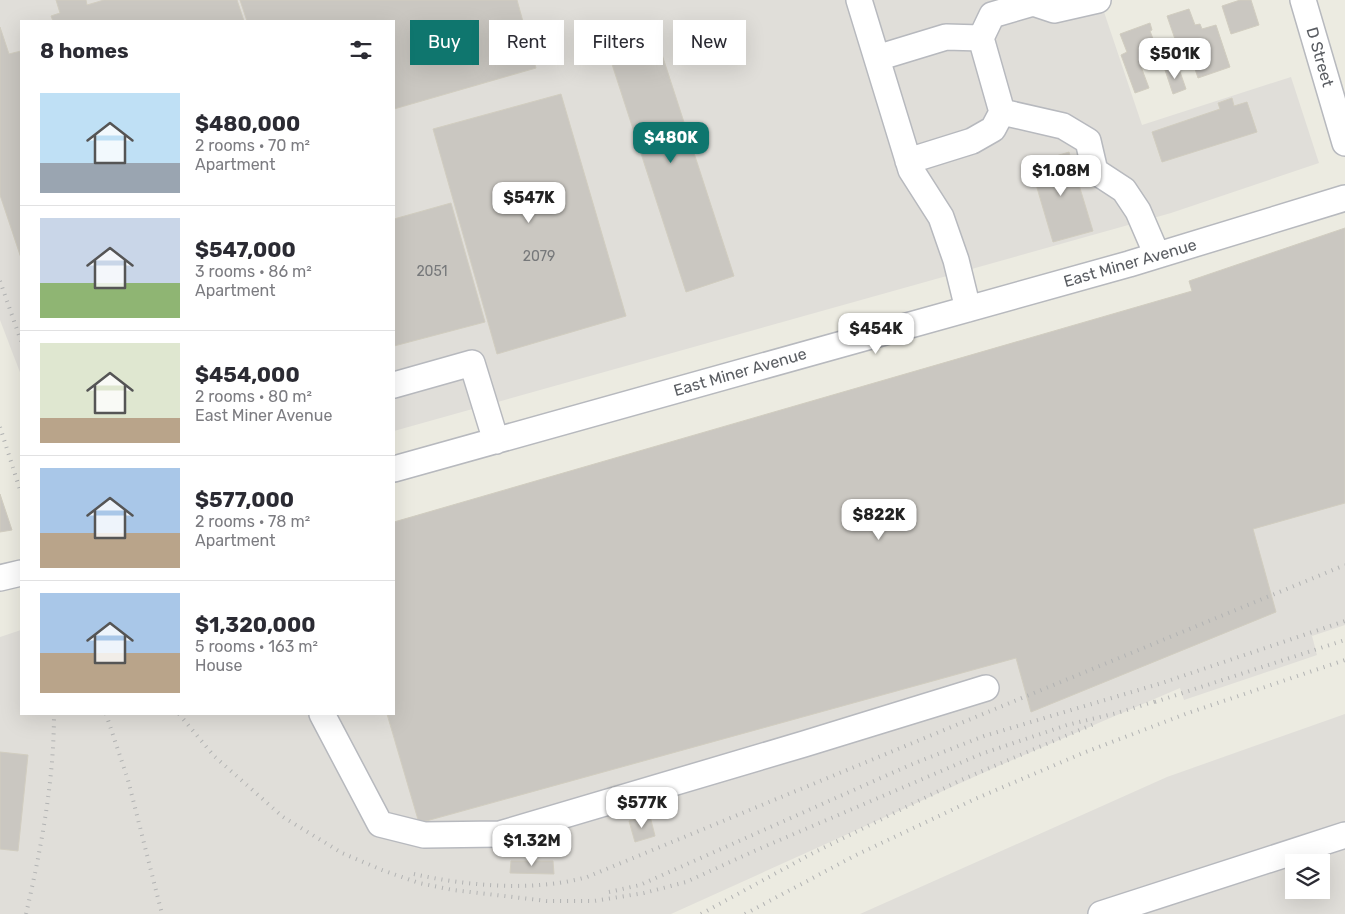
<!DOCTYPE html>
<html lang="en">
<head>
<meta charset="utf-8">
<style>
	body { margin:0; font-family:Rubik,sans-serif; background:#f7f7f7; color:#2b2b33; height:100vh; display:flex; flex-direction:column; font-size:19px; white-space:nowrap }
	* { box-sizing:border-box; margin:0 }
	p { font-size:16px; color:#7c7c81 }
	.icon { flex:none; width:28px; height:28px; fill:none; stroke:currentColor; stroke-width:2; stroke-linecap:round; stroke-linejoin:round }
	.map { position:relative; flex:1; overflow:hidden }
	.panel { position:absolute; left:20px; top:20px; width:375px; height:695px; display:flex; flex-direction:column; background:#fff; border-radius:0px; box-shadow:0 5px 20px #0002 }
	.panel>* { flex:none }
	.guide { position:absolute; left:410px; top:20px; width:475px; height:45px; display:flex; gap:10px }
	.tools { position:absolute; left:1285px; top:854px; display:grid; gap:10px }
	.tools a { display:grid; place-items:center; width:45px; height:45px; border-radius:0px; background:#fff; box-shadow:0 5px 20px #0002; font-size:25px }
	.price { position:absolute; translate:-50% -42px; padding:0 11px; border-radius:10px; background:#fff; color:#222; font-size:16px; line-height:32px; filter:drop-shadow(0 1px 2px #0008) }
	.price::after { content:''; position:absolute; left:50%; top:30px; width:15px; height:11px; margin-left:-8px; background:inherit; clip-path:polygon(0 0,100% 0,50% 100%) }
	.price.selected { background:#0f766e; color:#fff }
	ul { padding:0; list-style:none }
	li { display:flex; align-items:center; gap:15px; height:125px; padding:0 20px }
	li+li { border-top:1px solid #e1e1e2 }
	li span { display:grid; place-items:center; flex:none; width:140px; height:100px; border-radius:0px; color:#555 }
	li>.icon { margin-inline-start:auto }
	span .icon { width:60px; height:60px; fill:#fffc; stroke-width:1 }
	li b { font-size:21px }
	h2 { display:flex; justify-content:space-between; align-items:center; height:60px; padding:0 20px; font-size:21px }
	.pill { padding:0 18px; border-radius:0px; background:#fff; box-shadow:0 5px 20px #0002; font-size:18px; line-height:45px }
	.pill.selected { background:#0f766e; color:#fff }
	.map>svg:first-child { display:block }
	.industrial { fill:#e0ded9; fill-rule:evenodd }
	.building { fill:#cac7c1; stroke:#d1cdc0 }
	.lines { fill:none; stroke-linecap:round; stroke-linejoin:round }
	.minor-casing { stroke:#b7b9be; stroke-width:28 }
	.minor { stroke:#fff; stroke-width:25 }
	.rail { stroke:#b2b3b3; stroke-width:4; stroke-dasharray:1 6; stroke-linecap:butt }
	.labels { text-anchor:middle; dominant-baseline:central; stroke-width:4; stroke-linejoin:round; paint-order:stroke }
	.number-label { font-size:14px; fill:#76787a }
	.street-label { font-size:16px; fill:#5a5d62; stroke:#fff }
</style>
</head>
<body>
<div class="map">
<svg width="1345" height="914" viewBox="0 0 1345 914">
	<rect width="100%" height="100%" fill="#ecebe1"/>
	<path class="industrial" d="M0,0H1100L1142,125L1291,77L1319,163L1171,213L394,431V21H21V375L0,320Z
		M1345,229V625L1312,636L1317,655L1184,700L1180,688L996,767L671,914H0V637L21,630V714H394V522L1196,290Z
		M1345,714V914H860L1167,777ZM1294,862H1321V890H1294Z"/>
	<path class="building" d="M56,0H86L87,5L104,0H237L244,21H53L51,16L60,13Z
		M240,0H517L536,68L394,109V21H247Z
		M1240,0H1251L1259,25L1231,34L1222,6Z
		M1189,9L1195,25L1200,24L1202,29L1216,25L1230,67L1198,78L1185,39L1176,42L1167,16Z
		M1150,23L1152,30L1150,31L1162,62L1152,65L1150,60L1140,64L1149,88L1135,93L1121,55L1127,52L1120,34Z
		M0,27L9,54L21,51V258L0,195Z
		M656,36L734,276L686,292L608,52Z
		M1178,66L1186,89L1173,94L1165,70Z
		M561,94L626,316L497,354L433,129Z
		M1232,98L1234,106L1247,102L1257,132L1162,162L1152,132L1220,109L1218,103Z
		M1069,152L1093,231L1053,242L1030,164Z
		M451,203L485,322L394,346V219Z
		M1345,228V503L1253,529L1276,612L1031,712L1016,658L419,823L387,714H394V522L1192,291L1189,281Z
		M0,494L12,530L0,532Z
		M0,752L28,755L18,851L0,849Z
		M650,816L655,836L635,842L629,821Z
		M511,861H553L554,874L510,873Z"/>
	<g class="lines">
		<g class="minor-casing">
			<path id="minor" d="M859,0L911,170L941,217L956,260L968,309
				M1303,0L1345,143
				M981,38L992,15L1033,3L1054,10L1098,0
				M877,58L946,37L981,38L1002,112L1063,126L1088,141L1095,171L1124,190L1138,211L1157,255
				M908,161L972,141L993,129L1002,112
				M394,385L472,363L496,441
				M394,469L1129,264L1345,198
				M0,578L21,573
				M322,714L380,824L424,835L500,834L804,744L986,688
				M1101,914L1345,835"/>
		</g>
		<use href="#minor" class="minor"/>
		<path class="rail" d="M0,281L21,341
			M0,427L21,493
			M1155,702L1345,640
			M106,714L128,780L162,914
			M179,714L214,756L283,817L342,853L382,870L419,883L453,890L547,901H594L644,893L686,882L761,848L981,754L1067,725L1117,713L1160,700
			M414,874C467,886 534,892 587,877L1345,565
			M609,892L640,885L910,765L984,736L1162,683L1345,621
			M26,914C41,849 54,781 54,714
			M701,914L813,853L961,780L1094,724
			M745,914L856,855L975,799L1083,753L1188,713L1345,660"/>
	</g>
	<g class="labels">
		<g class="number-label">
			<text x="539" y="256">2079</text>
			<text x="432" y="271">2051</text>
		</g>
		<g class="street-label">
			<text transform="translate(1320 57) rotate(74)">D Street</text>
			<text transform="translate(1130 263) rotate(-16)">East Miner Avenue</text>
			<text transform="translate(740 372) rotate(-16)">East Miner Avenue</text>
		</g>
	</g>
</svg>
<div class="tools">
<a><svg class="icon" aria-label="layers" viewBox="0 0 24 24"><path d="M12 4l9 5-9 5-9-5zM3 14l9 5 9-5"/></svg></a>
</div>
<b class="price" style="left:1175px;top:80px">$501K</b>
<b class="price selected" style="left:671px;top:164px">$480K</b>
<b class="price" style="left:1061px;top:197px">$1.08M</b>
<b class="price" style="left:529px;top:224px">$547K</b>
<b class="price" style="left:876px;top:355px">$454K</b>
<b class="price" style="left:879px;top:541px">$822K</b>
<b class="price" style="left:642px;top:829px">$577K</b>
<b class="price" style="left:532px;top:867px">$1.32M</b>
<div class="guide">
<a class="pill selected">Buy</a>
<a class="pill">Rent</a>
<a class="pill">Filters</a>
<a class="pill">New</a>
</div>
<section class="panel">
<h2>8 homes<svg class="icon" aria-label="filters" viewBox="0 0 24 24"><path d="M4 7h16M4 17h16"/><circle cx="9" cy="7" r="2"/><circle cx="15" cy="17" r="2"/></svg></h2>
<ul>
<li><span style="background:linear-gradient(#bfe0f5 70%,#9aa5b1 0)"><svg class="icon" aria-label="home" viewBox="0 0 24 24"><path d="M3 11l9-7 9 7M6 9v11h12V9"/></svg></span><div><b>$480,000</b><p>2 rooms · 70 m²</p><p>Apartment</p></div></li>
<li><span style="background:linear-gradient(#c9d6e8 65%,#8fb573 0)"><svg class="icon" aria-label="home" viewBox="0 0 24 24"><path d="M3 11l9-7 9 7M6 9v11h12V9"/></svg></span><div><b>$547,000</b><p>3 rooms · 86 m²</p><p>Apartment</p></div></li>
<li><span style="background:linear-gradient(#dfe7d0 75%,#b9a48a 0)"><svg class="icon" aria-label="home" viewBox="0 0 24 24"><path d="M3 11l9-7 9 7M6 9v11h12V9"/></svg></span><div><b>$454,000</b><p>2 rooms · 80 m²</p><p>East Miner Avenue</p></div></li>
<li><span style="background:linear-gradient(#a9c7e8 65%,#b9a48a 0)"><svg class="icon" aria-label="home" viewBox="0 0 24 24"><path d="M3 11l9-7 9 7M6 9v11h12V9"/></svg></span><div><b>$577,000</b><p>2 rooms · 78 m²</p><p>Apartment</p></div></li>
<li><span style="background:linear-gradient(#a9c7e8 60%,#b9a48a 0)"><svg class="icon" aria-label="home" viewBox="0 0 24 24"><path d="M3 11l9-7 9 7M6 9v11h12V9"/></svg></span><div><b>$1,320,000</b><p>5 rooms · 163 m²</p><p>House</p></div></li>
</ul>
</section>
</div>
</body>
</html>
